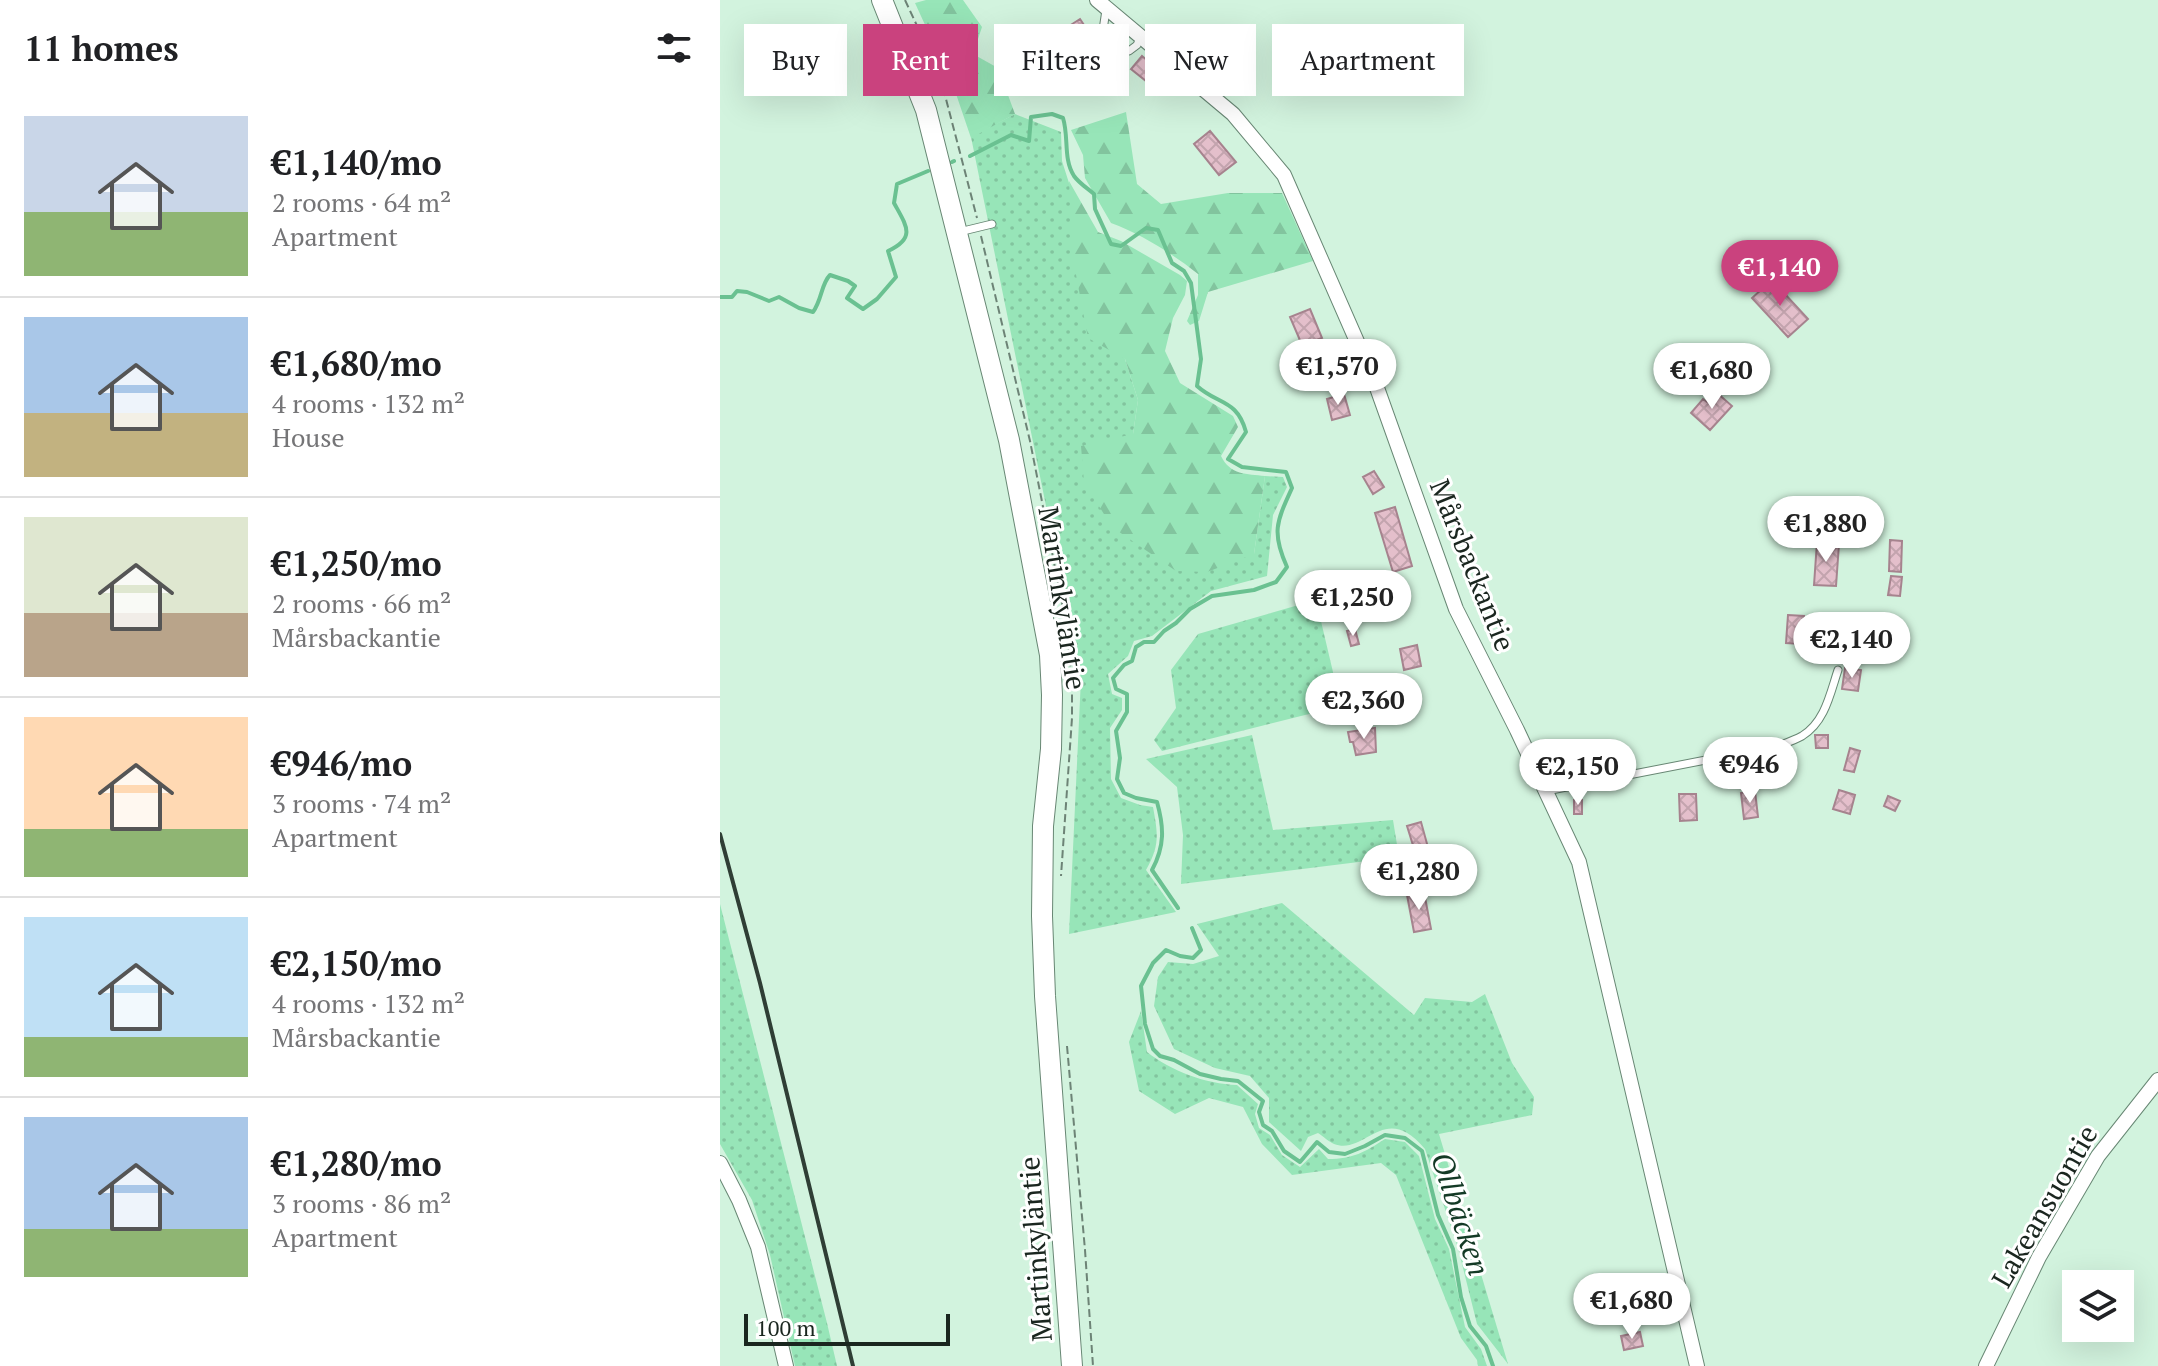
<!DOCTYPE html>
<html lang="en">
<head>
<meta charset="utf-8">
<style>
	body { margin:0; font-family:"PT Serif",serif; background:#f2f2f2; color:#202124; height:100vh; display:flex; flex-direction:column; font-size:30px; white-space:nowrap }
	* { box-sizing:border-box; margin:0 }
	p { font-size:26px; color:#757577 }
	.icon { flex:none; width:44px; height:44px; fill:none; stroke:currentColor; stroke-width:2; stroke-linecap:round; stroke-linejoin:round }
	.map { position:relative; flex:1; overflow:hidden }
	.drawer { display:flex; flex-direction:column; background:#fff; width:720px }
	.drawer>* { flex:none }
	.hud { position:absolute; left:24px; top:24px; width:760px; height:72px; display:flex; gap:16px }
	.fabs { position:absolute; left:1342px; top:1270px; display:grid; gap:16px }
	.fabs a { display:grid; place-items:center; width:72px; height:72px; border-radius:0px; background:#fff; box-shadow:0 8px 32px #0002; font-size:40px }
	.scale { position:absolute; left:24px; bottom:20px; width:206px; box-sizing:border-box; padding-left:8px; border:4px solid #1a261f; border-top:0; font-size:22px; line-height:28px; white-space:nowrap; color:#1a261f; -webkit-text-stroke:6px #fff; paint-order:stroke }
	.price { position:absolute; translate:-50% -68px; padding:0 18px; border-radius:28px; background:#fff; color:#222; font-size:26px; line-height:52px; filter:drop-shadow(0 2px 4px #0008) }
	.price::after { content:''; position:absolute; left:50%; top:48px; width:24px; height:18px; margin-left:-12px; background:inherit; clip-path:polygon(0 0,100% 0,50% 100%) }
	.price.active { background:#ca427e; color:#fff }
	ul { padding:0; list-style:none }
	li { display:flex; align-items:center; gap:24px; height:200px; padding:0 24px }
	li+li { border-top:2px solid #e0e0e0 }
	li span { display:grid; place-items:center; flex:none; width:224px; height:160px; border-radius:0px; color:#555 }
	li>.icon { margin-inline-start:auto }
	span .icon { width:96px; height:96px; fill:#fffc; stroke-width:1 }
	li b { font-size:34px }
	h2 { display:flex; justify-content:space-between; align-items:center; height:96px; padding:0 24px; font-size:34px }
	.pill { padding:0 28px; border-radius:0px; background:#fff; box-shadow:0 8px 32px #0002; font-size:28px; line-height:72px }
	.pill.active { background:#ca427e; color:#fff }
	main { display:flex; flex:1; min-height:0 }
	.map>svg:first-child { display:block }
	.grass { fill:url(#grass-dots) }
	.forest { fill:url(#forest-firs) }
	.lines { fill:none; stroke-linecap:round; stroke-linejoin:round }
	.stream { stroke:#6ac191; stroke-width:4 }
	.building { fill:url(#building-cross-hatch); stroke:#a6838e; stroke-width:2 }
	.lane-casing { stroke:#688774; stroke-width:9 }
	.street-casing { stroke:#688774; stroke-width:16 }
	.secondary-casing { stroke:#688774; stroke-width:22 }
	.path { stroke:#6d8376; stroke-width:2; stroke-dasharray:8 4; stroke-linecap:butt }
	.lane { stroke:#fff; stroke-width:7 }
	.street { stroke:#fff; stroke-width:14 }
	.secondary { stroke:#fff; stroke-width:20 }
	.rail { stroke:#2f3e35; stroke-width:4 }
	.labels { text-anchor:middle; dominant-baseline:central; stroke-width:6; stroke-linejoin:round; paint-order:stroke }
	.street-label { font-size:28px; fill:#1a261f; stroke:#fff }
	.water-label { font-size:30px; font-style:italic; fill:#143a26; stroke:#fff }
</style>
</head>
<body>
<main>
<section class="drawer">
<h2>11 homes<svg class="icon" aria-label="filters" viewBox="0 0 24 24"><path d="M4 7h16M4 17h16"/><circle cx="9" cy="7" r="2"/><circle cx="15" cy="17" r="2"/></svg></h2>
<ul>
<li><span style="background:linear-gradient(#c9d6e8 60%,#8fb573 0)"><svg class="icon" aria-label="home" viewBox="0 0 24 24"><path d="M3 11l9-7 9 7M6 9v11h12V9"/></svg></span><div><b>€1,140/mo</b><p>2 rooms · 64 m²</p><p>Apartment</p></div></li>
<li><span style="background:linear-gradient(#a9c7e8 60%,#c2b280 0)"><svg class="icon" aria-label="home" viewBox="0 0 24 24"><path d="M3 11l9-7 9 7M6 9v11h12V9"/></svg></span><div><b>€1,680/mo</b><p>4 rooms · 132 m²</p><p>House</p></div></li>
<li><span style="background:linear-gradient(#dfe7d0 60%,#b9a48a 0)"><svg class="icon" aria-label="home" viewBox="0 0 24 24"><path d="M3 11l9-7 9 7M6 9v11h12V9"/></svg></span><div><b>€1,250/mo</b><p>2 rooms · 66 m²</p><p>Mårsbackantie</p></div></li>
<li><span style="background:linear-gradient(#ffd9b3 70%,#8fb573 0)"><svg class="icon" aria-label="home" viewBox="0 0 24 24"><path d="M3 11l9-7 9 7M6 9v11h12V9"/></svg></span><div><b>€946/mo</b><p>3 rooms · 74 m²</p><p>Apartment</p></div></li>
<li><span style="background:linear-gradient(#bfe0f5 75%,#8fb573 0)"><svg class="icon" aria-label="home" viewBox="0 0 24 24"><path d="M3 11l9-7 9 7M6 9v11h12V9"/></svg></span><div><b>€2,150/mo</b><p>4 rooms · 132 m²</p><p>Mårsbackantie</p></div></li>
<li><span style="background:linear-gradient(#a9c7e8 70%,#8fb573 0)"><svg class="icon" aria-label="home" viewBox="0 0 24 24"><path d="M3 11l9-7 9 7M6 9v11h12V9"/></svg></span><div><b>€1,280/mo</b><p>3 rooms · 86 m²</p><p>Apartment</p></div></li>
</ul>
</section>
<div class="map">
<svg width="1438" height="1366" viewBox="0 0 1438 1366">
	<defs>
		<pattern id="grass-dots" width="8" height="8" patternUnits="userSpaceOnUse" patternTransform="scale(2)"><rect width="8" height="8" fill="#97e5b8"/><path d="M2 2h.1M6 6h.1" fill="none" stroke="#82c49e" stroke-width="1.8" stroke-linecap="round"/></pattern>
		<pattern id="forest-firs" width="22" height="20" patternUnits="userSpaceOnUse" patternTransform="scale(2)"><rect width="22" height="20" fill="#97e5b8"/><path d="M5 1l3.5 6h-7zM16 11l3.5 6h-7z" fill="#82c49e"/></pattern>
		<pattern id="building-cross-hatch" width="8" height="8" patternUnits="userSpaceOnUse" patternTransform="scale(2)"><rect width="8" height="8" fill="#e4bfcb"/><path d="M0 0l8 8M0 8l8-8" fill="none" stroke="#c3a4ae"/></pattern>
	</defs>
	<rect width="100%" height="100%" fill="#d2f3de"/>
	<path class="grass" d="M295,114L341,132L342,161L418,400L413,434L534,554L545,476L563,477L567,487L553,515L547,576L491,591L432,636L414,641L408,656L388,674L392,694L402,698V710L390,728L391,779L401,798L420,805L433,807C438,834 440,845 426,870L456,912L349,934L361,678L251,137Z
		M596,600L621,706L442,751L434,740L456,708L451,670L478,634Z
		M532,735L553,830L673,820L679,857L461,884L463,835L457,787L426,759Z
		M562,903L694,1015L705,998L752,1002L765,994L792,1063L814,1097L812,1115L719,1134L788,1364L757,1324L738,1248L705,1149C664,1100 646,1156 614,1144C609,1142 603,1136 598,1133L588,1137L581,1151L549,1122V1098L530,1076L495,1068L454,1049L434,1006L438,977L448,962L473,964L499,956L477,924Z
		M0,904L107,1323L117,1366H75L50,1255L32,1200L0,1144Z
		M421,1011L427,1052C451,1071 486,1084 517,1085L538,1104L535,1114L539,1128L550,1135L562,1155L580,1167L599,1149L608,1159C633,1159 645,1152 665,1139L685,1142L699,1156L715,1219L729,1249L745,1327L761,1349L767,1366H758L757,1360L741,1338L676,1175L661,1163L572,1175L542,1144L523,1107L489,1098L455,1114L419,1091L409,1042Z"/>
	<path class="forest" d="M206,0H243L262,27L253,54L278,68L295,114L251,138L234,88L195,3Z
		M406,112L417,184L441,204L508,193H562L593,261L488,292L479,321L470,325L467,321L478,295V274C453,254 421,234 391,223L365,178L363,155L351,130Z
		M349,181L378,232L401,241L460,275L467,281L465,295L453,318L445,351L460,383L513,416L518,427L501,456C510,475 527,474 545,476L534,554L487,572L456,571L392,527L364,482L361,446L413,434L418,400L405,359L368,338L354,264Z"/>
	<g class="lines">
		<path class="stream" d="M250,156L291,135L309,141L311,117L332,114L343,118C349,137 343,159 354,176C359,183 367,188 374,194L375,209L391,244L401,246L426,228L438,230L452,263L464,271L471,283L481,359L477,386C498,405 517,399 526,432L508,459L522,467L566,472L572,488C557,521 551,532 567,567L556,582L534,590L492,596L470,609L456,623L444,631L434,642H424L416,647L412,661L404,665L393,678L396,689L407,694V712L396,731L400,758L397,779L404,793L416,798L437,802C444,827 445,846 432,870L458,908
			M232,162L234,161
			M0,297H12L17,291L27,292L49,301L59,297L79,308L93,312C102,300 101,284 110,275L128,281L135,286L127,298L143,309L157,299L176,277L168,251C197,238 186,225 174,203L177,184L208,171
			M472,928L481,950L473,958L460,956L446,950L433,963L421,986L425,1024L433,1049L440,1056L454,1060L480,1074L501,1079L518,1081L543,1101L539,1112L543,1125L552,1131L564,1151L580,1162L597,1142L609,1152L625,1154L645,1146L665,1135L685,1138L702,1151L718,1215L733,1249L741,1297L750,1326L766,1346L773,1366"/>
	</g>
	<path class="building" d="M360,19L382,52L350,73L335,50L341,46L335,35Z
		M422,56L441,72L431,85L411,69Z
		M490,131L516,162L499,175L474,144Z
		M1052,280L1088,319L1068,337L1032,298Z
		M590,309L602,338L582,345L570,317Z
		M996,392L1012,406L990,430L971,413L983,399L987,402Z
		M624,394L630,415L612,420L607,399Z
		M654,471L664,487L653,494L643,477Z
		M675,507L692,566L673,572L655,513Z
		M1170,540L1182,541L1181,572L1169,571Z
		M1097,542L1119,544L1116,586L1094,585Z
		M1171,576L1182,577L1180,596L1168,595Z
		M652,585L655,598L632,603L629,590Z
		M1068,615L1084,616L1082,644L1066,643Z
		M635,629L639,644L631,646L627,631Z
		M697,645L701,666L684,670L680,649Z
		M1125,668L1141,670L1138,691L1122,689Z
		M655,728L656,752L636,755L633,742H630L628,732Z
		M1095,735H1108V748H1096Z
		M1130,748L1140,751L1134,772L1124,770Z
		M1119,790L1135,795L1130,814L1113,809Z
		M1035,791L1038,817L1024,819L1021,793Z
		M959,794H976L977,820L960,821Z
		M1168,796L1180,801L1175,811L1164,806Z
		M854,800H862V814H854Z
		M701,822L709,851L696,855L687,826Z
		M704,892L711,929L694,932L687,895Z
		M920,1332L923,1346L904,1350L901,1336Z"/>
	<g class="lines">
		<g class="lane-casing">
			<path id="lane" d="M386,10L383,30L391,40L409,51L417,45L421,36
				M239,232L272,224
				M826,791L1058,746C1066,743 1075,740 1082,736C1105,722 1110,694 1118,670"/>
		</g>
		<g class="street-casing">
			<path id="street" d="M377,0L513,114L564,175L656,385L736,609L797,730L859,862L977,1366
				M0,1163L19,1200L38,1247L66,1366
				M1266,1366L1319,1257L1378,1156L1438,1080"/>
		</g>
		<g class="secondary-casing">
			<path id="secondary" d="M162,0L206,110L289,440L330,655L332,695L331,749L323,826L322,916L325,996L352,1366"/>
		</g>
		<path class="path" d="M185,0L212,58L226,99L257,218
			M261,236L310,441L346,623L352,682V718L341,876
			M347,1046L365,1250L373,1366"/>
		<use href="#lane" class="lane"/>
		<use href="#street" class="street"/>
		<use href="#secondary" class="secondary"/>
		<path class="rail" d="M0,834L40,983L133,1366"/>
	</g>
	<g class="labels">
		<g class="street-label">
			<text transform="translate(753 565) rotate(68)">Mårsbackantie</text>
			<text transform="translate(343 598) rotate(81)">Martinkyläntie</text>
			<text transform="translate(1324 1206) rotate(-60)">Lakeansuontie</text>
			<text transform="translate(315 1249) rotate(-94)">Martinkyläntie</text>
		</g>
		<g class="water-label">
			<text transform="translate(741 1214) rotate(72)">Ollbäcken</text>
		</g>
	</g>
</svg>
<div class="fabs">
<a><svg class="icon" aria-label="layers" viewBox="0 0 24 24"><path d="M12 4l9 5-9 5-9-5zM3 14l9 5 9-5"/></svg></a>
</div>
<div class="scale">100 m</div>
<b class="price active" style="left:1060px;top:308px">€1,140</b>
<b class="price" style="left:618px;top:407px">€1,570</b>
<b class="price" style="left:992px;top:411px">€1,680</b>
<b class="price" style="left:1106px;top:564px">€1,880</b>
<b class="price" style="left:633px;top:638px">€1,250</b>
<b class="price" style="left:1132px;top:680px">€2,140</b>
<b class="price" style="left:644px;top:741px">€2,360</b>
<b class="price" style="left:1030px;top:805px">€946</b>
<b class="price" style="left:858px;top:807px">€2,150</b>
<b class="price" style="left:699px;top:912px">€1,280</b>
<b class="price" style="left:912px;top:1341px">€1,680</b>
<div class="hud">
<a class="pill">Buy</a>
<a class="pill active">Rent</a>
<a class="pill">Filters</a>
<a class="pill">New</a>
<a class="pill">Apartment</a>
</div>
</div>
</main>
</body>
</html>
